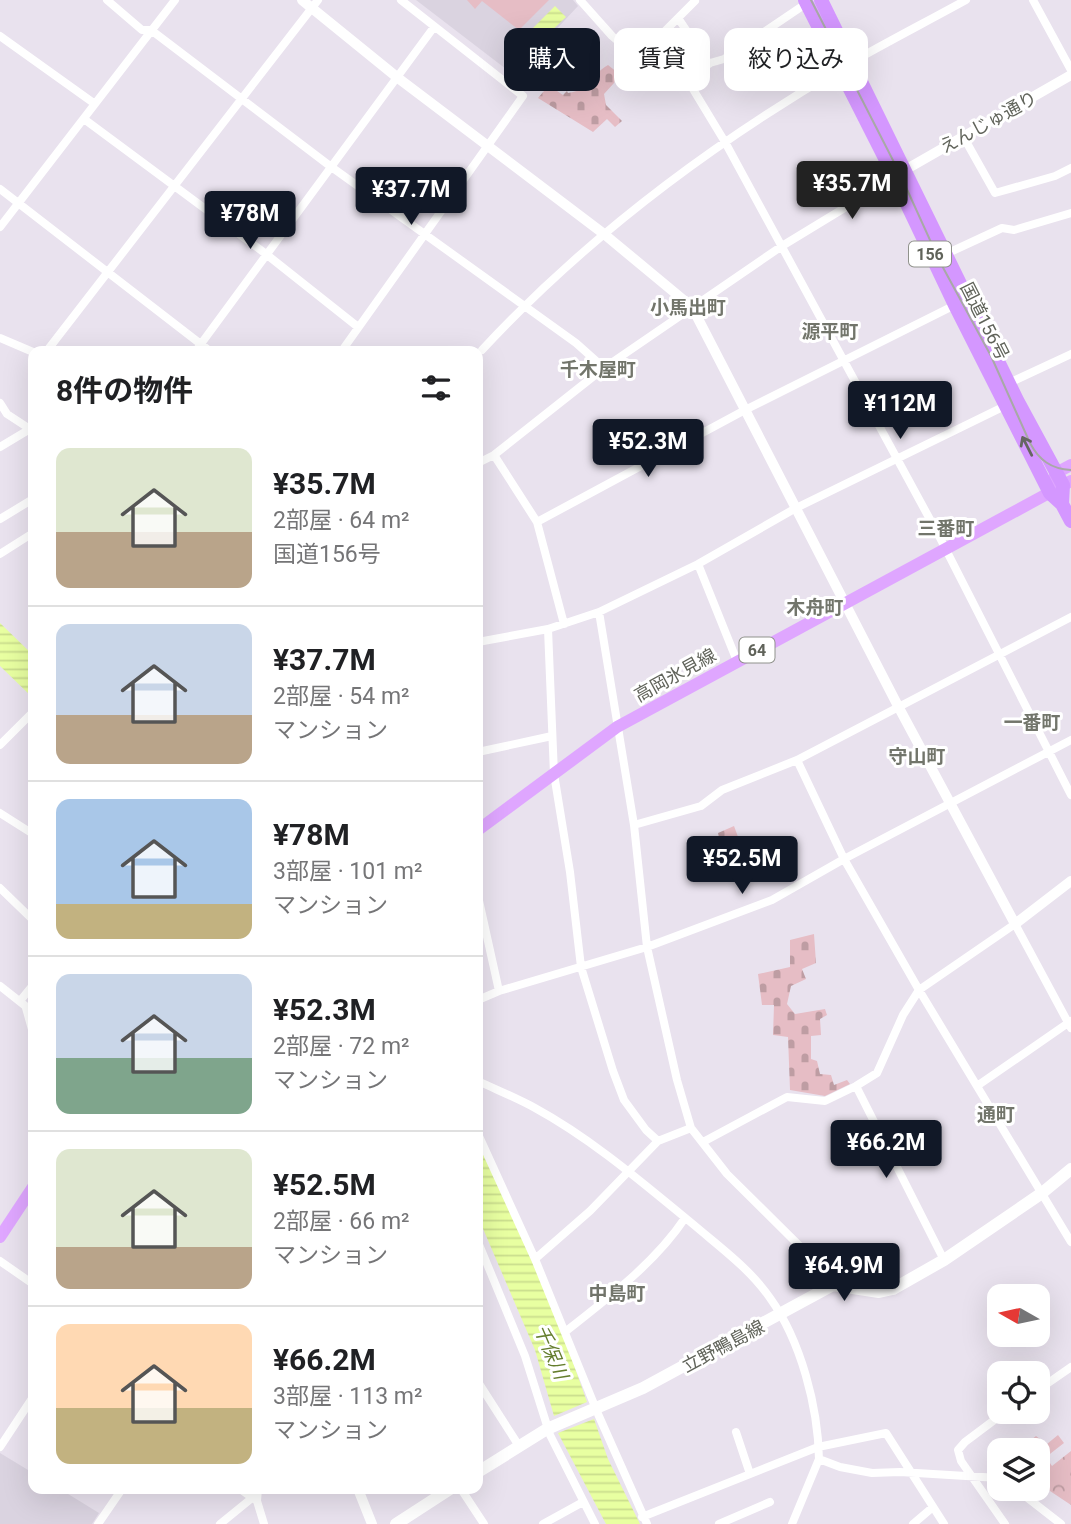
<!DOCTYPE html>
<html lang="ja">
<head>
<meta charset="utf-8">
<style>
	body { margin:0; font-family:Roboto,"Noto Sans JP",sans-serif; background:#f6f6f6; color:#202124; height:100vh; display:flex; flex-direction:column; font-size:26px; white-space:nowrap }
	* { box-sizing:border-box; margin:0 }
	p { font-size:23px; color:#757577 }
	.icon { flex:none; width:38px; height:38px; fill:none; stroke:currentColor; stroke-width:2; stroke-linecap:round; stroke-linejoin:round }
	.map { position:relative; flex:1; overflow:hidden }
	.side { position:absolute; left:28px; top:346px; width:455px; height:1148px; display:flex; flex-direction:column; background:#fff; border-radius:14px; box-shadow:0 7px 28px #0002 }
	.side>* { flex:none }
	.guide { position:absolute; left:504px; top:28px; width:462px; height:63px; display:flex; gap:14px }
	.needle { width:46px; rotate:279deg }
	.controls { position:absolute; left:987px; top:1284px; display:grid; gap:14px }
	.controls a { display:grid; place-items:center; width:63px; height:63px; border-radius:14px; background:#fff; box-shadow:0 7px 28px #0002; font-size:35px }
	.price { position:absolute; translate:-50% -60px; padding:0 16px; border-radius:7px; background:#111827; color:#fff; font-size:23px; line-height:46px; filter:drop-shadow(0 2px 4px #0008) }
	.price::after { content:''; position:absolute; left:50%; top:42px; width:21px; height:16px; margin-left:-10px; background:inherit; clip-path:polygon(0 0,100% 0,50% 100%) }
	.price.active { background:#222; color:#fff }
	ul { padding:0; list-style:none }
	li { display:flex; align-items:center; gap:21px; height:175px; padding:0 28px }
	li+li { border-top:2px solid #e0e0e0 }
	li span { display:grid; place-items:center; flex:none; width:196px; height:140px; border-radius:14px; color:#555 }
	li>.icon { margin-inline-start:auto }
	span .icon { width:84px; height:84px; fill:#fffc; stroke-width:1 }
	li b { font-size:30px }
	h2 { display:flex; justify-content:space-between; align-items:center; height:84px; padding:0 28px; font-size:30px }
	.tag { padding:0 24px; border-radius:14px; background:#fff; box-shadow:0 7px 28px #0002; font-size:24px; line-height:63px }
	.tag.active { background:#111827; color:#fff }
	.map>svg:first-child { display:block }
	.education { fill:#dad3e0 }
	.forest { fill:url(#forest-crowns) }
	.cemetery { fill:url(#cemetery-stones) }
	.pitch { fill:#e6bdc5 }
	.water { fill:url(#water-rules) }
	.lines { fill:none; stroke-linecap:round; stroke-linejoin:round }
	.minor { stroke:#fff; stroke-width:8 }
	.tertiary { stroke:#fff; stroke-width:10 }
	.secondary { stroke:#fff; stroke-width:12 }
	.primary { stroke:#dfa6ff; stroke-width:12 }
	.trunk { stroke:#d497ff; stroke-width:14 }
	.tram { stroke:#a8a9a6; stroke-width:2 }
	.oneway { stroke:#666662 }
	.labels { text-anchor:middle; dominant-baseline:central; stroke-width:6; stroke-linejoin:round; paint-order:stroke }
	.shield { fill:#fff; stroke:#90928c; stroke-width:2 }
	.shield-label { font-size:16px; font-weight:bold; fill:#60635a }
	.street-label { font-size:18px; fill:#60635a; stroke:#fff }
	.neighbourhood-label { font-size:19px; font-weight:bold; fill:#72756b; stroke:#fff }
	.water-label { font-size:19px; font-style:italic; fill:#647d2d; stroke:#fff }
</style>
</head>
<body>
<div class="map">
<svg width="1071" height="1524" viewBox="0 0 1071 1524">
	<defs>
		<pattern id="forest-crowns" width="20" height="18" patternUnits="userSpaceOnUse" patternTransform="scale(1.75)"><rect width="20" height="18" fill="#e6bdc5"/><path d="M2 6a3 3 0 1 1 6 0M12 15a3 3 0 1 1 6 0" fill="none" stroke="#be9da3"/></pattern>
		<pattern id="cemetery-stones" width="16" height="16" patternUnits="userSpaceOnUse" patternTransform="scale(1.75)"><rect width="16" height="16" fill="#e6bdc5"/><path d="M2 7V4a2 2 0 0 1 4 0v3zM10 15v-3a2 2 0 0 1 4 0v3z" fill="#be9da3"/></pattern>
		<pattern id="water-rules" width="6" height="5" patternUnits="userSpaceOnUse" patternTransform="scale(1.75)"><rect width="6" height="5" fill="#e8ffa1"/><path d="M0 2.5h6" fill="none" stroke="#cadd8d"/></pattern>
	</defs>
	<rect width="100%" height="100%" fill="#e9e2ee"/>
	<path class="education" d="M416,0H573L578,6L537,50L529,46L506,69Z
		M0,1453L33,1473V1489H60L99,1513L92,1524H0Z"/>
	<path class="forest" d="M1058,1435L1064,1443L1046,1457L1052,1466L1071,1451V1505L1038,1483V1451H1017L1036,1436L1047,1444Z"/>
	<path class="cemetery" d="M608,65L618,73L614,83L604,94L606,105L622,121L615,127L607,119L593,132L538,98L544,91L542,86H559L557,91L563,95L567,91L568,93C592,90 590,75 608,65Z
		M734,826L744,853L722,861L720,856L723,855L718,833Z
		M814,934L816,963L802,969L806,979L791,986L787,1004L795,1014L825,1009L827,1015L820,1019L821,1035L811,1036V1059L817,1061L820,1074L831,1075L834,1085L847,1080L850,1084L825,1096L790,1090L788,1037L773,1035L774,1005H762L758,974L790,967V940Z"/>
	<path class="pitch" d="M467,0H549L519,30L482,1L475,9Z"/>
	<path class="water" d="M555,6L566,17L541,41L530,31Z
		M0,623L33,655V698L0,666Z
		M478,1136L557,1317L587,1402L554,1416L535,1350L478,1217Z
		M594,1419L608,1459L640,1524H606L558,1433Z"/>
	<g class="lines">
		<path class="minor" d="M107,0L142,30H151L330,166L576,343L604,368
			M580,0L612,36L625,47L682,71L725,142L939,536L1071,795
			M1033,0L1071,70
			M678,18L709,64
			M0,36L95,104
			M642,54L695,1
			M682,71L724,59L807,3
			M84,119L266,254L358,327
			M963,136L995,193L1055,176L1071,168
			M0,189L211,352
			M0,227L175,0
			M946,254L1002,228L1014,230L1071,213
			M0,338L33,352
			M482,350C586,238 713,143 845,66C885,43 926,22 966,0
			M46,352L318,0
			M195,352L434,27
			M341,352L523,96L401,0
			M1009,383L1071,354
			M0,403L7,414L33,431
			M0,447L30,429
			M494,455L537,522L564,624
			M478,463L494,455L604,368L782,246L897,176
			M0,519L33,499
			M537,522L745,410L957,304
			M0,554L33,533
			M698,564L737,661
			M599,612L634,825L647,947L677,1080L691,1128L727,1174L839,1285
			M548,629L554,774L570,872L581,967L613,1071L624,1100L646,1130L658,1141
			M478,642L548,629L599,612L698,564L796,508L1009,404
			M0,745L33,712
			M478,752L552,736
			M797,760L844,859L919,990L1071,1242
			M0,813L33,834
			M634,825L701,806L722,790L797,760L1071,617
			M0,888L33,920
			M478,896L499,991
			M0,986L33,1012
			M478,1000L499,991L647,947L772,900L844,859L1071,740
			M20,1001L33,985
			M26,1008L33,1033
			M478,1081C497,1090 517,1098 535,1108C592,1139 644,1184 694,1225C721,1248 750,1269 770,1298C801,1341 818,1407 819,1459L840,1467L872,1473L900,1472L999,1478
			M856,1086L944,1260
			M977,1086L1071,1021
			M478,1134L535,1259L598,1414L647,1524
			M703,1142L787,1097L825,1101L856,1086L877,1073L903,1015L919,990L1015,924L1071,1028
			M478,1242L525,1356L550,1435L595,1524
			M535,1259L590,1211L658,1141L691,1128
			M0,1261L33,1284
			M565,1332C608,1298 655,1263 685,1218
			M478,1382L519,1446
			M1038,1390L1071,1367
			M736,1432L750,1474
			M0,1447L33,1397
			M240,1489L257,1501L264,1524
			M461,1489L484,1524
			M1016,1489L1061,1524
			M257,1501L258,1489
			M642,1517L818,1447L886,1433L944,1524
			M98,1524L122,1489
			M220,1524L252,1498
			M543,1524L583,1502
			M719,1524L770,1502
			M792,1524L819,1459
			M913,1524L933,1507
			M1005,1524L961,1461L958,1450L965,1442L1005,1412"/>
		<path class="tertiary" d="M302,0L398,78L604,234L692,307L898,706L1015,924L1071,881
			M905,170L1071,75
			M358,1489L372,1524"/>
		<path class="secondary" d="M478,1472L547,1429L643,1388L833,1285L879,1292L893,1289L944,1260L1042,1193L1071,1169
			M396,1524L450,1489"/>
		<path class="primary" d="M1054,479L1056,473L1071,465
			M478,830L617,727L1071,481
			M0,1237L33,1187"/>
		<path class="trunk" d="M805,0L886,160L955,305L1050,493L1062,504L1071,521
			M821,0L1017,400L1063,485L1062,504"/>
		<path class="tram" d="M811,0L900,174L940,262L991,356L1030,443C1039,460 1051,469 1071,470"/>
	</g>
	<defs><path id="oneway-shaft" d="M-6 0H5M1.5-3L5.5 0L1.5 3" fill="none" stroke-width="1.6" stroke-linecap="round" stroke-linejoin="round" transform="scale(1.75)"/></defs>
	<use class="oneway" href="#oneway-shaft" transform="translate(1027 446) rotate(-117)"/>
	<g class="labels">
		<g class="shield">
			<rect x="909" y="241.5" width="42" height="25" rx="5"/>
			<rect x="739.5" y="637.5" width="35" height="25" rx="5"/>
		</g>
		<g class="shield-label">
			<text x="930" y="254">156</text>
			<text x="757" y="650">64</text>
		</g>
		<g class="street-label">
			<text transform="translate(988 122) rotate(-29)">えんじゅ通り</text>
			<text transform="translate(985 321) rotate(63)">国道156号</text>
			<text transform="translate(675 675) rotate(-29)">高岡氷見線</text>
			<text transform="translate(723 1346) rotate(-28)">立野鴨島線</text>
		</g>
		<g class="neighbourhood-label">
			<text x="688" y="307">小馬出町</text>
			<text x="830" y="331">源平町</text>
			<text x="598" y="369">千木屋町</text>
			<text x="946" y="528">三番町</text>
			<text x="815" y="607">木舟町</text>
			<text x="1032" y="722">一番町</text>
			<text x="917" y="756">守山町</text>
			<text x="996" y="1114">通町</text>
			<text x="617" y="1293">中島町</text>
		</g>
		<g class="water-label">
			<text transform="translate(551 1352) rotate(67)">千保川</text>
		</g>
	</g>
</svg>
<div class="controls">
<a><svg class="needle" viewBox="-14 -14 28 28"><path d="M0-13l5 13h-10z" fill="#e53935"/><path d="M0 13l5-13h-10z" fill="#757577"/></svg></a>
<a><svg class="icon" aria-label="locate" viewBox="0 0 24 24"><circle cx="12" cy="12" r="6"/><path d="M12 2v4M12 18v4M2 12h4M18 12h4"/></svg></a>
<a><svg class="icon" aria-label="layers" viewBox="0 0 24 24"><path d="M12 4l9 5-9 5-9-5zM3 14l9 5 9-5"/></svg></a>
</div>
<b class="price active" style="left:852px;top:221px">¥35.7M</b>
<b class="price" style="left:411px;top:227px">¥37.7M</b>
<b class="price" style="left:250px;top:251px">¥78M</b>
<b class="price" style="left:900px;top:441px">¥112M</b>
<b class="price" style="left:648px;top:479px">¥52.3M</b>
<b class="price" style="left:742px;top:896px">¥52.5M</b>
<b class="price" style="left:886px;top:1180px">¥66.2M</b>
<b class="price" style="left:844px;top:1303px">¥64.9M</b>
<div class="guide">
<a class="tag active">購入</a>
<a class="tag">賃貸</a>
<a class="tag">絞り込み</a>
</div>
<section class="side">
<h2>8件の物件<svg class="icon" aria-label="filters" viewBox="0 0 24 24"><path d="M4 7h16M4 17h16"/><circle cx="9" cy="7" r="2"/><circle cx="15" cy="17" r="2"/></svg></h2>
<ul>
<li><span style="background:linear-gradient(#dfe7d0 60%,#b9a48a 0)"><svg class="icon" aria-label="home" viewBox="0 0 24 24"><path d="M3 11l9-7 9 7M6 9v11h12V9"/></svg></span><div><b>¥35.7M</b><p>2部屋 · 64 m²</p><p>国道156号</p></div></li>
<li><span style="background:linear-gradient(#c9d6e8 65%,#b9a48a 0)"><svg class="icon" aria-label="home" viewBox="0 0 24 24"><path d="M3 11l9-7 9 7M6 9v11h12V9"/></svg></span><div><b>¥37.7M</b><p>2部屋 · 54 m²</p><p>マンション</p></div></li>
<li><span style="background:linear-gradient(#a9c7e8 75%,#c2b280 0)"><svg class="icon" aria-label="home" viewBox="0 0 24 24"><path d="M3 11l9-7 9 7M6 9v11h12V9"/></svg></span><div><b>¥78M</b><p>3部屋 · 101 m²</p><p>マンション</p></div></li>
<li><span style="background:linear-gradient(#c9d6e8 60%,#7fa58c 0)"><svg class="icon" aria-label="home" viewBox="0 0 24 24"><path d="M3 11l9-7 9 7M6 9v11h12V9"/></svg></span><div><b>¥52.3M</b><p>2部屋 · 72 m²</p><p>マンション</p></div></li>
<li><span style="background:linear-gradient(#dfe7d0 70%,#b9a48a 0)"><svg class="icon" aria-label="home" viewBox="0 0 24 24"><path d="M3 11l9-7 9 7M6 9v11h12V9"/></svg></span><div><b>¥52.5M</b><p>2部屋 · 66 m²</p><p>マンション</p></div></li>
<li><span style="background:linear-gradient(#ffd9b3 60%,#c2b280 0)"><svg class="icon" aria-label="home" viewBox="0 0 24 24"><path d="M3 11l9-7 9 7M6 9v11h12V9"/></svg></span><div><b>¥66.2M</b><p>3部屋 · 113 m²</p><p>マンション</p></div></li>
</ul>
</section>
</div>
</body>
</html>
